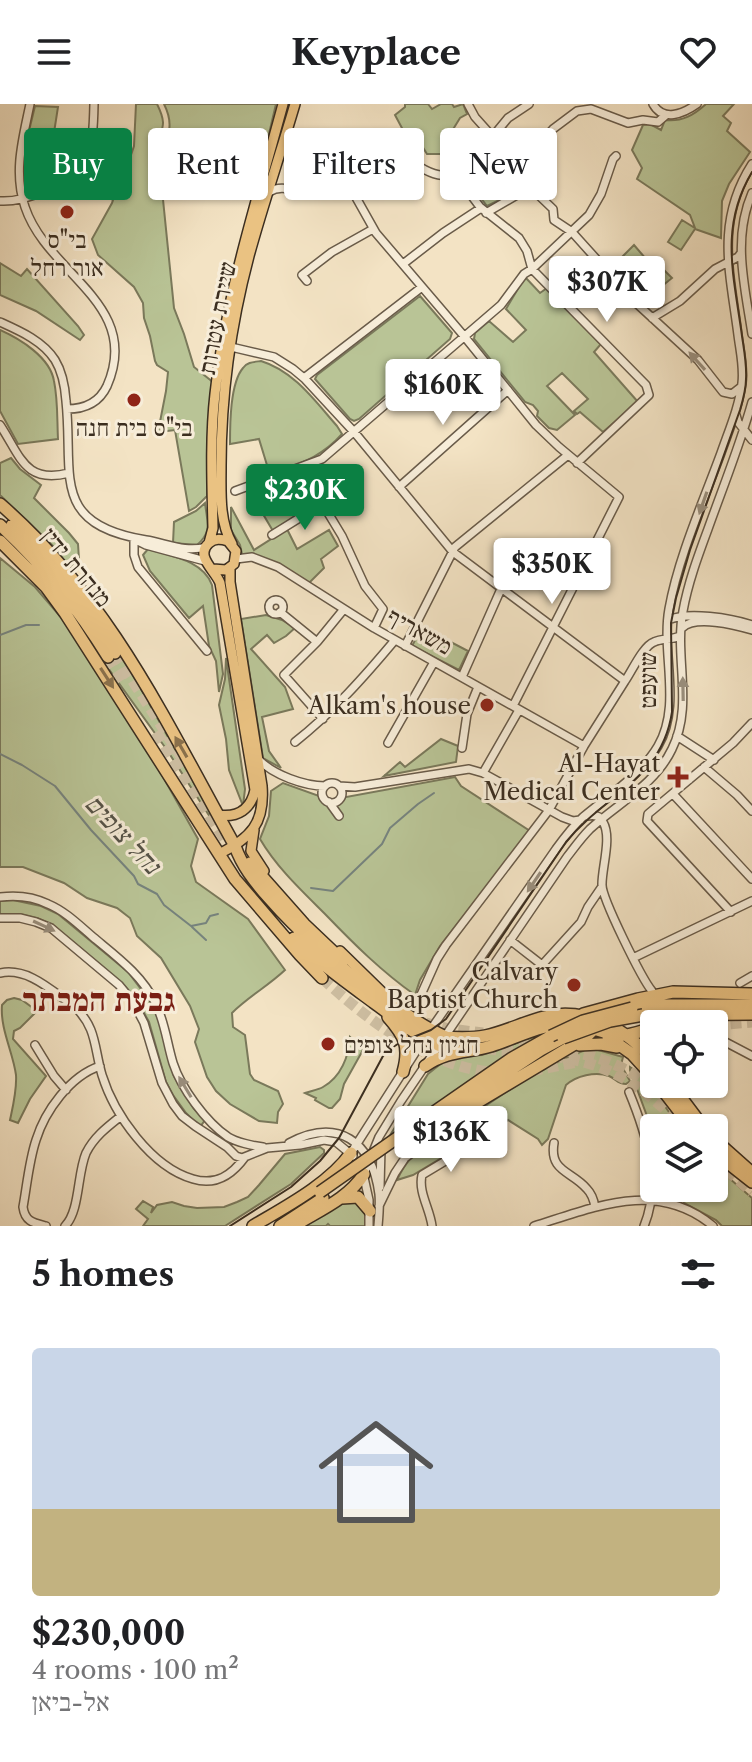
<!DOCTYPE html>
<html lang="en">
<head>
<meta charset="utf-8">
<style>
	body { margin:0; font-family:"Libre Caslon Text","Frank Ruhl Libre",serif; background:#f6f6f6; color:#202124; height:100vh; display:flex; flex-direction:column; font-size:30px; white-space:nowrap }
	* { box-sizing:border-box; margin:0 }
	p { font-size:26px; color:#757577 }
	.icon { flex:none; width:44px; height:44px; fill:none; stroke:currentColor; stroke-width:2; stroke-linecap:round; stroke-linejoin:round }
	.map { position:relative; height:1122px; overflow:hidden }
	.drawer { display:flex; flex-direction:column; background:#fff; flex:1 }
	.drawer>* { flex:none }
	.hud { position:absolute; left:24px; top:24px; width:704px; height:72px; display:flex; gap:16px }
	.fabs { position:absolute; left:640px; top:906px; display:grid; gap:16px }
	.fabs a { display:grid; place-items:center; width:88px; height:88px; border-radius:8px; background:#fff; box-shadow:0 2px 6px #0004; font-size:40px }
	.price { position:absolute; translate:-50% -68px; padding:0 18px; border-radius:8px; background:#fff; color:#222; font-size:26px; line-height:52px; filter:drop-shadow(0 2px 4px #0008) }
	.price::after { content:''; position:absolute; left:50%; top:48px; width:24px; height:18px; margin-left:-12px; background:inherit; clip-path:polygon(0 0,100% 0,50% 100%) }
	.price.current { background:#0b8043; color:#fff }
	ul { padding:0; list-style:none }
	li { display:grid; align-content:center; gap:16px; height:424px; padding:0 32px }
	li+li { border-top:2px solid #e0e0e0 }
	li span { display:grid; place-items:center; height:248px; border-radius:8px; color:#555 }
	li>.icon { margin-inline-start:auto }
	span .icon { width:144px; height:144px; fill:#fffc; stroke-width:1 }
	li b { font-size:34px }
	h2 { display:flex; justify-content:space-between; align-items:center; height:96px; padding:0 32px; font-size:34px }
	.tag { padding:0 28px; border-radius:8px; background:#fff; box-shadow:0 2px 6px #0004; font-size:28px; line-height:72px }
	.tag.current { background:#0b8043; color:#fff }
	header { display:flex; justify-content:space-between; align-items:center; height:104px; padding:0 32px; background:#fff; font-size:36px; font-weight:700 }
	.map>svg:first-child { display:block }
	.green { fill:#b9c496; stroke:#7a795b; stroke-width:2 }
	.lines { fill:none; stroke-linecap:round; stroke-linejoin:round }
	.stream { stroke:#76837e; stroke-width:2 }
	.highway-tunnel { stroke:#cebfa3; stroke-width:11; stroke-dasharray:11 5.5; stroke-linecap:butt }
	.minor-casing { stroke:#695b49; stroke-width:10 }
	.major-casing { stroke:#3b2e20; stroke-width:12 }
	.highway-casing { stroke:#3b2e20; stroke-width:14 }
	.minor { stroke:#f7edd9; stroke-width:7 }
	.major { stroke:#eac282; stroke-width:9 }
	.highway { stroke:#eac282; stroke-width:11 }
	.tram { stroke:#3b2e20; stroke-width:2 }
	.highway-bridge-casing { stroke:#3b2e20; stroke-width:14; stroke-linecap:butt }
	.highway-bridge { stroke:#eac282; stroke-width:11 }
	.oneway { fill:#998e7c }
	.oneway2 { fill:#8a714c }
	.poi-dot { fill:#8f2418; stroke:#f7edd9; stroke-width:3 }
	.labels { text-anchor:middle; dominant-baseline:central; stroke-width:6; stroke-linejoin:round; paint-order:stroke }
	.poi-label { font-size:24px; fill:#3b2e20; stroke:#f7edd9; text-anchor:end }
	.street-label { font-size:24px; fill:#3b2e20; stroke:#f7edd9 }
	.water-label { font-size:26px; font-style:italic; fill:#545247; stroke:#f7edd9 }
	.district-label { font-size:32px; font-weight:bold; fill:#7a1f14; stroke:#f7edd9 }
</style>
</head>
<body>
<header><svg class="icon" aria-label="menu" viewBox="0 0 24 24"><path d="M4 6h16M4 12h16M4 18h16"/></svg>Keyplace<svg class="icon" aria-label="heart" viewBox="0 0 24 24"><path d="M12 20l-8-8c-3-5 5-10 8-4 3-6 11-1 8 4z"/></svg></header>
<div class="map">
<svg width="752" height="1122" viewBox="0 0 752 1122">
	<rect width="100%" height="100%" fill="#f3e3c4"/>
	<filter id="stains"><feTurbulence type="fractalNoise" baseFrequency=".0025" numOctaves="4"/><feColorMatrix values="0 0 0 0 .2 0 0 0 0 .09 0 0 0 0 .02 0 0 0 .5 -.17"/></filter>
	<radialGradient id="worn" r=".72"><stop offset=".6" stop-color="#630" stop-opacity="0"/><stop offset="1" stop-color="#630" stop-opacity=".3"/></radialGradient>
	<path class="green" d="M136,0H157C169,24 160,24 156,46C155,52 158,59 160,66L174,204L184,230L194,263L214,279L207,392L196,403L189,407L175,326L158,328L166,287L168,268L157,261L155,257L150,232L144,214L143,199L134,183L98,151L92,135L112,99L127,54L131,51L134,42Z
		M164,0H276L256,85L238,78L201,75L169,59L161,50C169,30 174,20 164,0Z
		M405,0H428L432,5L441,0H452L454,3L463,0L467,10L460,14L452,27L459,41L469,37L476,45L459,59L440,50H427L422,42L404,48L393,33L403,26L395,11L405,3Z
		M706,0H734L723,12L731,19L727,27L750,48L729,80L722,97L721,134L695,125L681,146L668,138L682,116L695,124L690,111L637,75L642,64L632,46L643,21L650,20L661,26L665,16C682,18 694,11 706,0Z
		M35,2L58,3L53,35L28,31Z
		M482,50L491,56L480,66L512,90L487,102L467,76L469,66Z
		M100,55L124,59L111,95L83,77Z
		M634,141L658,169L663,165L672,174L641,199L626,180L634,171L621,154Z
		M0,159L21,172L27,165L78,222L84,231L80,236L36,207L0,191Z
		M525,173L540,189L547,184L601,240L594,248L638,298L603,328L580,308L577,310L574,307L588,295L562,269L547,282L575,311L557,326L549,324L537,312L538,307L533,301L525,298L474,235L475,229L489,217L513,238L526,226L506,205Z
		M420,192L452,229L450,235L359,315L354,317L350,315L315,275L317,271Z
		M0,226C20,235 50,253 54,277C58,296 57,316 58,335L18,340L0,307Z
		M261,257C294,267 315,297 337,322L342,330C321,354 298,360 270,371L259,335L230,340C230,321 230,279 243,264C247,258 254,258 261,257Z
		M11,354L20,365L41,381L34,394L69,429L78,440L79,455L69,463L53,442L0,391V359Z
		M304,386L312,397V401L273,427L263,410Z
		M205,399C207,418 213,427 197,441L173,439L174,418L196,407Z
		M231,403L254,446L287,425L297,445L329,426L338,442L321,455L324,464L308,480L263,454L242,450L240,441L231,426Z
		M148,445C170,452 203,456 212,481L223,570L219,588L216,557L209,542L203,502L189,514L150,467L143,451Z
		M0,454L35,483L65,518L158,664L198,735L191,762L196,778L248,815L285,866C268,882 248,893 232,909L233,923L245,931L250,970L254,976L278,987L283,1000L278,1008L277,1019L259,1017L230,1000L216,987L207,973L195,938L199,925L190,902L161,854L137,832L130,814L117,804L87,794L64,779L23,763H0Z
		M266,511L282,516L295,524L286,532L274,539L267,531L251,545L285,583L293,605L262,613L269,647L281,664L263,654L241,515Z
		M422,523L468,547L459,566L412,542Z
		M120,548L202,693L212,712L210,713L167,646L103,557Z
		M226,554L245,685L243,702L229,666L226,635L219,601L225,575Z
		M441,635L458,642L456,658L384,672L400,658L405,663Z
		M455,673L461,682L530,727L440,842L420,876L415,891C382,868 353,839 326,811C302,787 277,764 260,735L269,712L271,687L283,679L330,696Z
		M13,796L41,802L58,810L128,868L152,900L159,917L174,972L194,1005L205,1016L200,1023L186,1009L173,991L166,978L149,918L137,896L122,879L53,821L37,814L21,810H0V797Z
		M14,894L22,896L37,907L20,924L14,927L13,935L46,972L30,995L18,1019L10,1016C13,1002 17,986 16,971C13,948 0,925 2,901L7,896Z
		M550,927L389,1033L428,970L443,958L461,952L482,951Z
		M350,933L363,946L344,980L340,995L332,1004H329L315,996L316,994L305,989C310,987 318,986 323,983C341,973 349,952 350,933Z
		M591,944L623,953L621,961L630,977L626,980C618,980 616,975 609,972C595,967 576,972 566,981L548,1035L542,1041L538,1035L508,1016L454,1045H446L432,1039C480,1006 536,963 591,944Z
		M630,963L644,972L680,1024H654V1031L630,966Z
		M429,1041L448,1050L413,1071L397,1076C405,1059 412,1050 429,1041Z
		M320,1043L324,1046V1049L291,1080L225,1122H143L148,1115L136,1105L143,1097L153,1103L151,1109L157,1101L172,1098L184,1102L197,1104L224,1103L237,1098L248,1093L259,1081L285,1050Z
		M714,1061L752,1094V1122H722L716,1116L684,1099L678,1084H714Z
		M354,1095L367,1108L366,1122H330L328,1120L326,1122H301L343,1097Z"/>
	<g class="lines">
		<path class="stream" d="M0,531L26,521H39
			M0,650L22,661L55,682L91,726L134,772L138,780L157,790L164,801L191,822L206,819L210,812L218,810
			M311,784L333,787L382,740L390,724L418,700L434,689
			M192,823L206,836"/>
		<path class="highway-tunnel" d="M115,549L182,654
			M108,553L125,580
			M156,628L235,751
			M322,874C370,918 430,964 498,969
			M426,919L449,925L483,929
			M714,921L752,918
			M437,935L470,943L527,949
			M502,939C569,946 614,947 666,995
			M631,941L654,935
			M552,952C611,959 643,982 684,1024
			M531,967L577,958
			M714,1055L752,1088"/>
		<g class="minor-casing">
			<path id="minor" d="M30,0C23,34 13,68 25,103C47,170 143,200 107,282C99,299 85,305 67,305
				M468,0L475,13L492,32
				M529,0L508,14L462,70L458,71L468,87L480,103L519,134L527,147L532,165L646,281L649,291L577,359
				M653,0C663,18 683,10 697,0
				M484,44L515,67L529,82L517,91L486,109
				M515,67L553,25L577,7L591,5L628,19L643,16L658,18L666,11
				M349,81L376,129L464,232L536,321L559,343L619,393L513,602
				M529,82L553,105L554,116L572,128L635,198L698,256L723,288L732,290L741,283
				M269,88C283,79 296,89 311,89L420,63C433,71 443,73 458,71
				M752,89C732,135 745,183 752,230
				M0,97C15,98 29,93 43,88C91,73 93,45 94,0
				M403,160L443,129L481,104
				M307,177L302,171L332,148L373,125
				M652,214L680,197L715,165L738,153L741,149
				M0,218C20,227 43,237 55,256C63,269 65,283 66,297C74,371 49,420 146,436C166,439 185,449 206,443
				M231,243L274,253L293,265L305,275L355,329L453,448L625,577C632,567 643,542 654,538C662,534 672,536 680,532
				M304,274L422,183
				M736,311L738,318L752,336
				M0,321C21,353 25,380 69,369
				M298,365L310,379L342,432L365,482L383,505L374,524
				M399,383L508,286
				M235,387L322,355L501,201L524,170L532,165L589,111L601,90L613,55L616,52
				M272,431L322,400
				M134,435V451L138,463L207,547
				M136,436L146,441L205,457
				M236,455L252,453L278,463L374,524L584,642
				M269 503a7 7 0 1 1 14 0a7 7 0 1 1-14 0Z
				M280,508L317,538
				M668,516C688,507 731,514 752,521
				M682,524C695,511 735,521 752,526
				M405,542L455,443L568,351
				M462,573L501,485
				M323,615L284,571L317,538L344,505
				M677,632L714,656
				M295,638C333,608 364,573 395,536
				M388,639L434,558
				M462,644L467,610L478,583
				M259,656C274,671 304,682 325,682
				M704,663L737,691L752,707
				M483,669L519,606
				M322 689a10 10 0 1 1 20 0a10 10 0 1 1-20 0Z
				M339,682L355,683L469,665L483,669L562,713L573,717L580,716
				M673,690L752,775
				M329,698L339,712
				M587,712C594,711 600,711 603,718C612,733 602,763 602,780C601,793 642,875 652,887
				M0,793C16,791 34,793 48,800C65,807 79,821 93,833C117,853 142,871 156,900C165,919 167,939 173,959C181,984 206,1018 228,1033C236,1038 253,1042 263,1043
				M731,808L647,717L648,710L733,639L752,619
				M0,814H20L36,818L51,824L119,881L133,898L144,919L162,979L173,1000L182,1012L195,1022L227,1043L236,1052L242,1054L267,1044L300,1041L324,1036L336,1038L353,1052
				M510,836L542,861L581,818L588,803L601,784
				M633,854L752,797
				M0,869C29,863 53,888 75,903C97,924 94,944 102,971C114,1010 151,1063 193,1075C216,1082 232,1071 245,1053
				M740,879L752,872
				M420,893L437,855L446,841L549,706L584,642L625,577
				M714,932L752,952
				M35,941L54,972L66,986
				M629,988C646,1029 662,1079 644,1122
				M289,1039C338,1013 372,1037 379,1090C380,1100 379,1111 378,1122
				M554,1039C549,1068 572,1067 587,1085C592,1090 594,1097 595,1103
				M351,1049L420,941L556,745C564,734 573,722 583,713C608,692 641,671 658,642C682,601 661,549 669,505C678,454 703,398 721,349C729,326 739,303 742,279C744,263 740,247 738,231C730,168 715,118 752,60
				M363,1069L369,1096V1122
				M364,1070L379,1033L401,997L567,753C574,744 581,734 590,725C618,699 655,681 672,645C694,601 674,553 683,507C688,479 698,452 708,425C723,383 740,341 752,298
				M380,1083L381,1044
				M379,1102L395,1069L405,1054L469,1007
				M46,1122C34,1119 25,1118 23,1103C27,1081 29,1057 36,1036C45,1007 70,972 100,962
				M65,1122C80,1107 77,1070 86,1049C94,1033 107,1023 121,1012
				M432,1122C430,1105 418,1088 422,1071L497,1026
				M534,1122C595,1103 657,1075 713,1122"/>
		</g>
		<g class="major-casing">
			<path id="major" d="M209,439L213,424C212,381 210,334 215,290C226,191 257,96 283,0
				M232,440C219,417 221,388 221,362C221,292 231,220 249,152C263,101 280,51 295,0
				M213,465L226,466L234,460L236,447L228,437C221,435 215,434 209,439C194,452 216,467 220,479L255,686C251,705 238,714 218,711
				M254,726L251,747L264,767
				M219,750C251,734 265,719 262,682L230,478V463
				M340,847L384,890"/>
		</g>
		<g class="highway-casing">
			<path id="highway" d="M0,400C110,495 166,618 235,742C242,762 254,777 268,793C302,832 336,861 378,890C400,906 421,922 446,933
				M0,421C42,460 78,504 108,553
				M12,421C52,458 87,502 115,549
				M0,437L46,483L65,509L235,775L300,851L322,874
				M250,759L304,820L343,857
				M294,834C318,858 346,878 373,898C400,917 427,943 460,947
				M632,904L657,901H752
				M583,910L638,895L673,888L752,890
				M643,911L752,910
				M388,913C405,932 410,943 403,968
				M667,920L710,916
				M441,933C456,934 470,935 485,932C505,928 524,918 544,913C585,902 629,926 654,958
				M608,933L632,950L654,974
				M579,941L601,940L617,943
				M425,962C448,946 467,949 491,942C519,933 545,918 575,920C582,921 587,923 594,925C621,934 627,933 654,923
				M658,980L692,1024
				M671,980L704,1024
				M453,1004L541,946L563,934
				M414,1022L512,954L551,932
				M422,1025L478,998L585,934L594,925L595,919
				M714,1035L752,1069
				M714,1048L752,1078
				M342,1094L358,1093L370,1107
				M253,1122C285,1103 329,1080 351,1049
				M280,1122L323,1094
				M294,1122C318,1107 348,1095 364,1070"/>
		</g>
		<use href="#minor" class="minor"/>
		<use href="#major" class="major"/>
		<use href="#highway" class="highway"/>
		<path class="tram" d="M230,1122L291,1083L320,1057L339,1034L383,952L390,945L401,938L431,926L446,915L566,738C605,690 662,676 672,608L671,519L676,494L690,446L740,306C743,296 746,285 746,275C747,261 744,246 742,232C734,172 719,123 752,68"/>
		<g class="highway-bridge-casing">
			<path id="highway-bridge" d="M551,932L583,917L632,904
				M563,934L610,917L643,911
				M320,1088L414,1022"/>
		</g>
		<use href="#highway-bridge" class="highway-bridge"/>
	</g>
	<defs><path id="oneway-solid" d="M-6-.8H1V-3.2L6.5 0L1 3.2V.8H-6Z" transform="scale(2)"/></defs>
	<g class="oneway">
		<use href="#oneway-solid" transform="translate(697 257) rotate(-132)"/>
		<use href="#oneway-solid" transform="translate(703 399) rotate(109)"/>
		<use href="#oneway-solid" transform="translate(683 585) rotate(-91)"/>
		<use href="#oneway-solid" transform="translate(534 778) rotate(124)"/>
		<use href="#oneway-solid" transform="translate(44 822) rotate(25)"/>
		<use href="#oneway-solid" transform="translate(185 983) rotate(-121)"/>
	</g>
	<g class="oneway2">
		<use href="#oneway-solid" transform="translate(107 574) rotate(57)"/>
		<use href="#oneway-solid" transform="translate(181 643) rotate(-120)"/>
	</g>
	<g class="poi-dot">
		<circle cx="67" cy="108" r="8"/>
		<circle cx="134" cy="296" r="8"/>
		<circle cx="487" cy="601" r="8"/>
		<path d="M674 661h8v8h8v8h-8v8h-8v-8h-8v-8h8z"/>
		<circle cx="574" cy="881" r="8"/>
		<circle cx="328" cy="940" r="8"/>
	</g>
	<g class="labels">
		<g class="poi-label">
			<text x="67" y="135" text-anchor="middle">בי"ס<tspan x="67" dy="28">אור רחל</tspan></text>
			<text x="134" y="323" text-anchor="middle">בי"ס בית חנה</text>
			<text x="471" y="601">Alkam's house</text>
			<text x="660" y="659">Al-Hayat<tspan x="660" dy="28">Medical Center</tspan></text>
			<text x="558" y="867">Calvary<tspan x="558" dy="28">Baptist Church</tspan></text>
			<text x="344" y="940" text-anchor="start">חניון נחל צופים</text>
		</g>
		<g class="street-label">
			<text transform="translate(217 214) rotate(-79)">שיירת עטרות</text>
			<text transform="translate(77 463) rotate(50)">מנהרת ידין</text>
			<text transform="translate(420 527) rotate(29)">משאריף</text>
			<text transform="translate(647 576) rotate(-90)">שועפט</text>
		</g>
		<g class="water-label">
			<text transform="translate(123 730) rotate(47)">נחל צופים</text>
		</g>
		<g class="district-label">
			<text x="99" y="895">גבעת המבתר</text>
		</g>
	</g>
	<rect width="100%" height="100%" filter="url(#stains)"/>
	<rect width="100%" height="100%" fill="url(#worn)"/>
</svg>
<div class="fabs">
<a><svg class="icon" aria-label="locate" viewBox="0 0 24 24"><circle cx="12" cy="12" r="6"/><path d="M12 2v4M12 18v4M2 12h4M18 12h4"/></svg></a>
<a><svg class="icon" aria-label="layers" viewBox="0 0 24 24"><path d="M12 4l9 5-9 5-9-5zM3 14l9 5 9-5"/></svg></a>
</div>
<b class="price" style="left:607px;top:220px">$307K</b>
<b class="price" style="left:443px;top:323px">$160K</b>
<b class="price current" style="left:305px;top:428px">$230K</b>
<b class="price" style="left:552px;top:502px">$350K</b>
<b class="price" style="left:451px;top:1070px">$136K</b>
<div class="hud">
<a class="tag current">Buy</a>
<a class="tag">Rent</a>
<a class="tag">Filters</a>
<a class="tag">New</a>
</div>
</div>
<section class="drawer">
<h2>5 homes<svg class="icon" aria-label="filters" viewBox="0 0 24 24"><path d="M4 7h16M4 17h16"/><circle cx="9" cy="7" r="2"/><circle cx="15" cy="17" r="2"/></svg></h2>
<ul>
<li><span style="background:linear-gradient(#c9d6e8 65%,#c2b280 0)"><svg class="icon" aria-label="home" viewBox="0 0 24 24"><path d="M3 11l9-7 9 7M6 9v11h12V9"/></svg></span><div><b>$230,000</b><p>4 rooms · 100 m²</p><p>אל-ביאן</p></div></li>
</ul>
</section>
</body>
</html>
